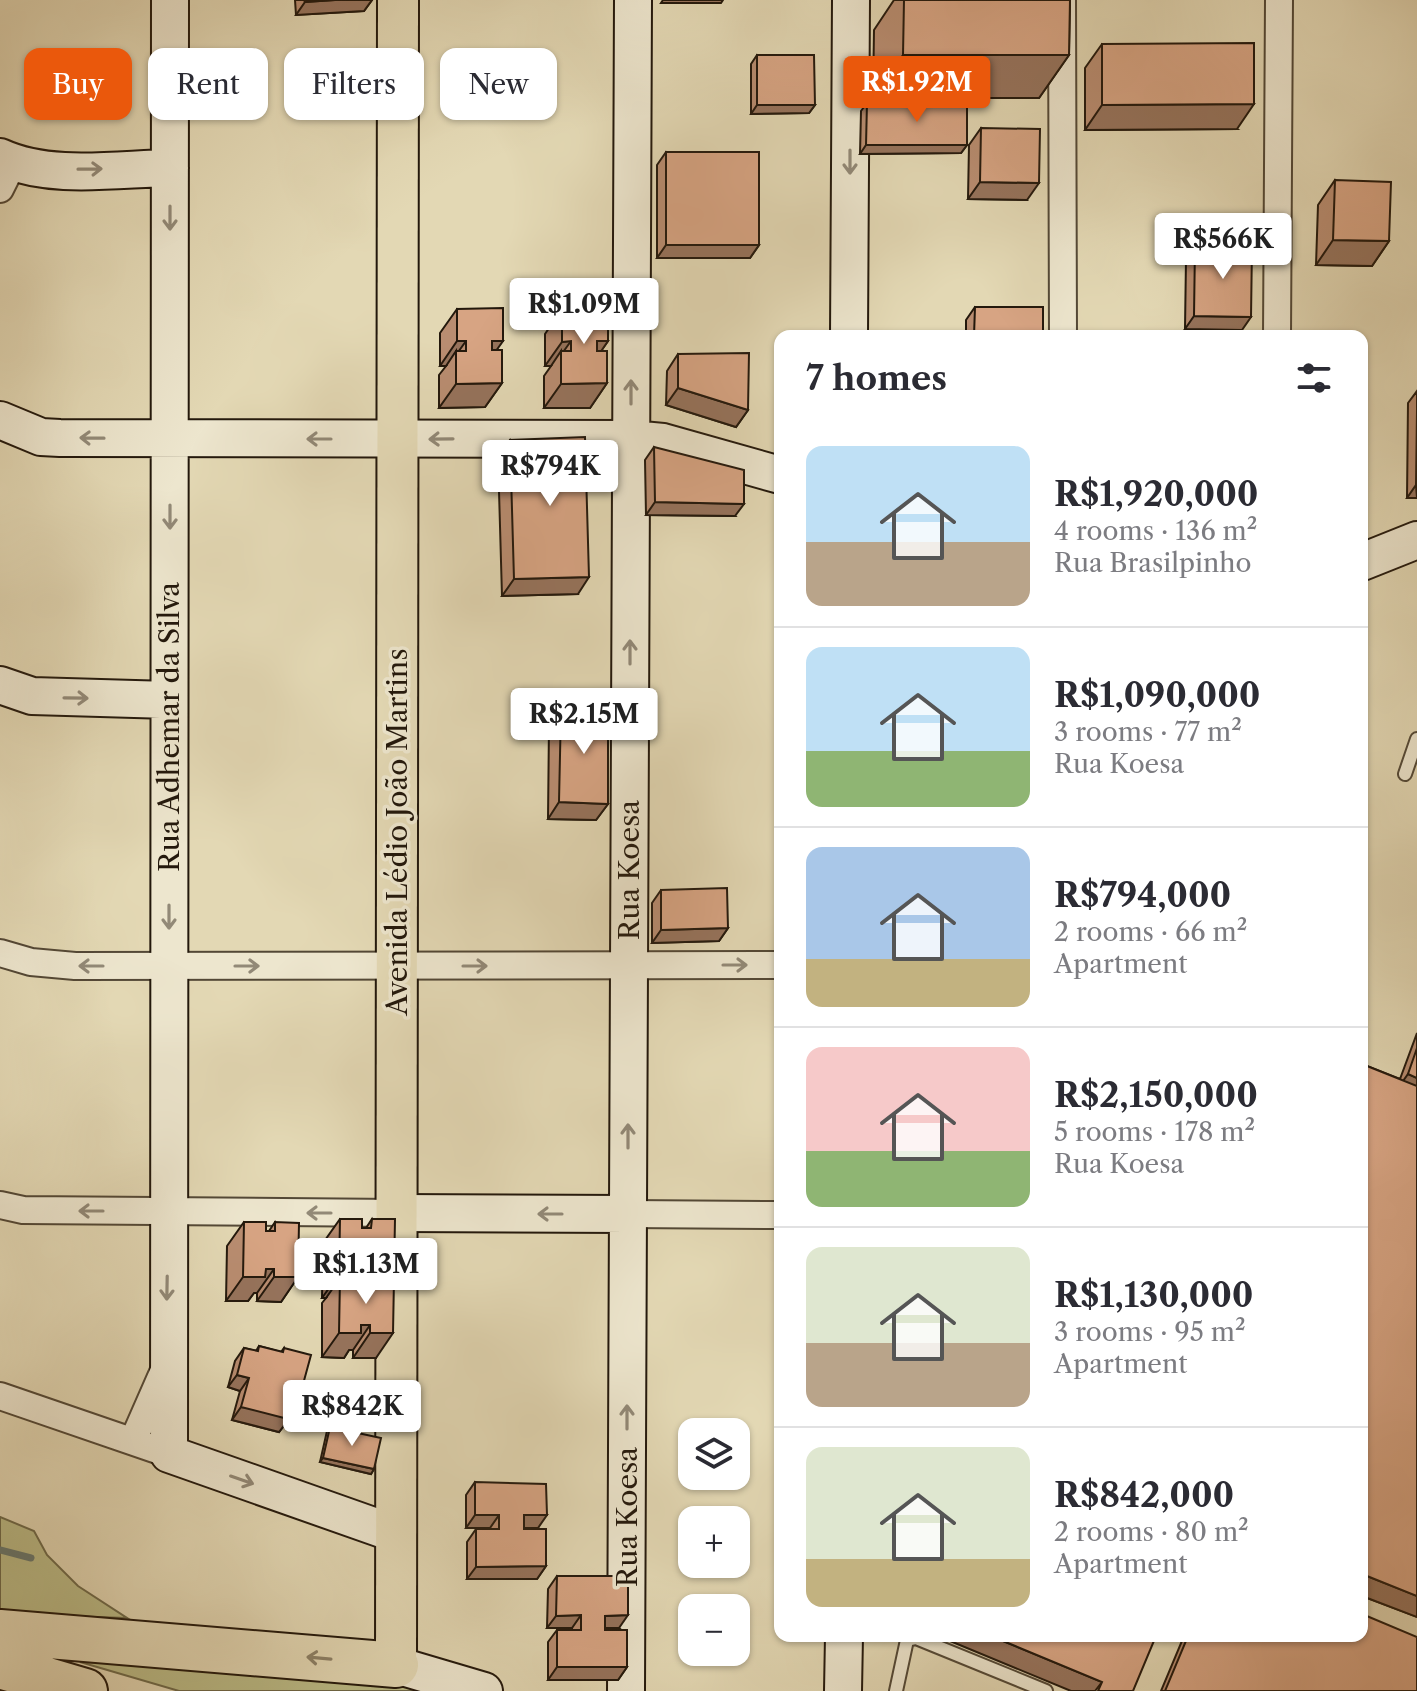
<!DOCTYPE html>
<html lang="en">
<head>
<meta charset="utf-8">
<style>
	body { margin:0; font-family:"Libre Caslon Text",serif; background:#f2f2f3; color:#2b2b33; height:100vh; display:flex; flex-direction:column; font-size:30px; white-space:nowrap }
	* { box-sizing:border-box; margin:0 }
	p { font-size:26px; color:#7c7c81 }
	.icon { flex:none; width:44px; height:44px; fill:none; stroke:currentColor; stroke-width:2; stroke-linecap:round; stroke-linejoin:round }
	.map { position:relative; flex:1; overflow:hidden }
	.sheet { position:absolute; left:774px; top:330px; width:594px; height:1312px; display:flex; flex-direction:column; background:#fff; border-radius:16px; box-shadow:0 2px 6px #0004 }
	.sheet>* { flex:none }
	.top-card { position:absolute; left:24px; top:48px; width:630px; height:72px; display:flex; gap:16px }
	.tools { position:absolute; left:678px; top:1418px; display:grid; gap:16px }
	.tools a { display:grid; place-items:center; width:72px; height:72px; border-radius:16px; background:#fff; box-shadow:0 2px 6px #0004; font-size:40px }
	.price { position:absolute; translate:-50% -68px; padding:0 18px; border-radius:8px; background:#fff; color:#222; font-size:26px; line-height:52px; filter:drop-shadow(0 2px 4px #0008) }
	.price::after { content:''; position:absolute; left:50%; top:48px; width:24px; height:18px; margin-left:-12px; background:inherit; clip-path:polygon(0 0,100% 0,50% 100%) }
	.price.selected { background:#ea580c; color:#fff }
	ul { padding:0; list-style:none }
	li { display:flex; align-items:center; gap:24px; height:200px; padding:0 32px }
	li+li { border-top:2px solid #e1e1e2 }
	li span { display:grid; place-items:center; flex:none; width:224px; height:160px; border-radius:16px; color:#555 }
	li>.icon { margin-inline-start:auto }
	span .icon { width:96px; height:96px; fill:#fffc; stroke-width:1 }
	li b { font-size:34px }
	h2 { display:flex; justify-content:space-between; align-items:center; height:96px; padding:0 32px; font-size:34px }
	.pill { padding:0 28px; border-radius:16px; background:#fff; box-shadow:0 2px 6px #0004; font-size:28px; line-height:72px }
	.pill.selected { background:#ea580c; color:#fff }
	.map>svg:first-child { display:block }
	.green { fill:#bbbc88; stroke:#6f6a4a; stroke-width:2 }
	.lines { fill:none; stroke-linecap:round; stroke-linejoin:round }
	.stream { stroke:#687970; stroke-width:7 }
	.lane-casing { stroke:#534836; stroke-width:16 }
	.street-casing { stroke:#534836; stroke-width:30 }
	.secondary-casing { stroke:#23180c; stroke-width:40 }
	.primary-casing { stroke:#23180c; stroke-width:44 }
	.highway-casing { stroke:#23180c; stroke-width:48 }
	.lane { stroke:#ede6ce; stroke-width:12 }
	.street { stroke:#ede6ce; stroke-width:26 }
	.secondary { stroke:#ede6ce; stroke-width:36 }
	.primary { stroke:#e3d8b4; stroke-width:40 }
	.highway { stroke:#e3d8b4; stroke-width:44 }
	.wall { fill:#b98d71; stroke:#23180c; stroke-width:2 }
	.shaded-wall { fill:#96735c; stroke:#23180c; stroke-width:2 }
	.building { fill:#d7a483; stroke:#23180c; stroke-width:2 }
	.oneway { stroke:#928977 }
	.oneway2 { stroke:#8d8268 }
	.labels { text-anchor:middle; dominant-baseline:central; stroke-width:7; stroke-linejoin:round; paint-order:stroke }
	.street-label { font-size:28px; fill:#23180c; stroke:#ede6ce }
</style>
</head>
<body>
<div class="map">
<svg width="1417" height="1691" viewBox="0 0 1417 1691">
	<rect width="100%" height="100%" fill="#e3d8b4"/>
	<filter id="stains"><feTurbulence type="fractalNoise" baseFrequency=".0025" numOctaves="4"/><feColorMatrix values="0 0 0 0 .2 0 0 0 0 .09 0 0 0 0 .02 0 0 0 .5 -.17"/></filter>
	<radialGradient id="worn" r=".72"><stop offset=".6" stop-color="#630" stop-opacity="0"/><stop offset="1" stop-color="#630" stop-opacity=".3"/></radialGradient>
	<path class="green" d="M0,1517L34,1531L47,1555L78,1586L127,1618L0,1614Z
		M80,1662L280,1668L454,1691H179Z"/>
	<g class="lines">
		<path class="stream" d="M0,1550L31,1558"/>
		<g class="lane-casing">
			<path id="lane" d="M1405,774L1417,739
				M896,1691L907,1640L916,1638L1046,1691"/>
		</g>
		<g class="street-casing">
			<path id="street" d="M1062,0L1063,336
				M0,189L13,163
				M1277,336L1279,0
				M0,953L31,962L75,966L780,965
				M0,1205L23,1210L397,1213
				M628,1214L780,1215
				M0,1396L169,1454
				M136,1434L165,1368"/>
		</g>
		<g class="secondary-casing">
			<path id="secondary" d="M170,0L169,1454L396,1534
				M0,157C50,180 116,169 170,168
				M849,336L851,0
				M0,420L41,437L60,438L631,439L663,442L780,475
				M1362,562L1417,540
				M0,685L32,696L169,700
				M397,1213L628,1214
				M396,1665L484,1691
				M626,1691L633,0
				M843,1691L844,1636"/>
		</g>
		<g class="primary-casing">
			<path id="primary" d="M396,1665L398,0"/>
		</g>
		<g class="highway-casing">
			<path id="highway" d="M0,1632L396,1665
				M0,1666L85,1691"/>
		</g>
		<use href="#lane" class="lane"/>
		<use href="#street" class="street"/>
		<use href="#secondary" class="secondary"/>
		<use href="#primary" class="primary"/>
		<use href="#highway" class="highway"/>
	</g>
	<path class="wall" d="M295,0H372L364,11L296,15Z
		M894,0H1070L1069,55L1039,98H873L874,30Z
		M1102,44L1237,129L1085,130V68Z
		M757,55L815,105L809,113L751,114V64Z
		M867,103L967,145L961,153L860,154L861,111Z
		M981,128L1027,200L968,199L969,145Z
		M666,152L759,245L750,258H657V165Z
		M1335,180L1389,241L1372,266L1316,265L1318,205Z
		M1195,246L1242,330L1185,329L1186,259Z
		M975,307L1043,336H966V320Z
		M457,309L496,350L502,383L485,407L439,408V375L446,366H440V333Z
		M562,309L608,341L601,351L607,383L590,408H544V376L551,366H545V334Z
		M678,354L748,410L736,427L666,405L667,371Z
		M1417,391V498H1407L1408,403Z
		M510,440L578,594L502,596L498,456Z
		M654,447L735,516L646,515L645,460Z
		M561,709L608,804L596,820L548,819L549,725Z
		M661,890L728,928L719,941L652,943V903Z
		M1417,1033V1617L1362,1596V1064L1400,1079Z
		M340,1219L362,1228H366L372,1219L394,1274L391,1279L376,1358H353V1350H349L344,1358L322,1357V1303L326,1298H322L323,1243Z
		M244,1222L266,1231H269L275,1222L298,1277L281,1302L257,1301V1293H254L248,1301H226L227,1246Z
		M259,1346L281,1352L284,1348L296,1410L279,1432L232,1420L240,1391L228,1387L235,1361L244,1348L256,1351Z
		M330,1427L374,1469L371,1474L320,1462L327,1431Z
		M475,1482L538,1528H524L546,1566L537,1579H467V1542L476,1529H490V1528H466V1495Z
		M557,1576L619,1628H605L627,1667L618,1680H548V1642L557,1630H572V1628H547L548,1589Z
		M1184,1636H1362L1417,1691H1161Z"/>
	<path class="shaded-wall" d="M335,0H372L364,11L296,15L305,2Z
		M663,0H723L721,3H661Z
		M903,55H1069L1039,98H873Z
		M1254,104L1237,129L1085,130L1102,105Z
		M757,105H815L809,113L751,114Z
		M866,145H967L961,153L860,154Z
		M980,182L1039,183L1027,200L968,199Z
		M1333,240L1389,241L1372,266L1316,265Z
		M666,245H759L750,258H657Z
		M1194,316L1251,317L1242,330L1185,329Z
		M457,341H466L456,355V351L446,366H440Z
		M492,341H503L486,365Z
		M571,341L561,355V351L551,366H545L562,342Z
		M597,341H608L591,366Z
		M502,383L485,407L439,408L456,384Z
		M607,383L590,408H544L561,384Z
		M678,388L748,410L736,427L666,405Z
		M1416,485L1417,498H1407Z
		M655,502L744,504L735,516L646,515Z
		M589,577L578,594L502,596L514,579Z
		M559,802L608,804L596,820L548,819Z
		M728,928L719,941L652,943L661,930Z
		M1408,1074L1417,1078V1099L1396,1091Z
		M362,1266H370L353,1290L340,1278L326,1298H322L339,1274Z
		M266,1269H274L257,1293H254L248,1301H226L243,1277Z
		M370,1274H394L377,1299L371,1279L357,1298H353Z
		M274,1277H298L281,1302L257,1301Z
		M361,1325H370L353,1350H349L344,1358L322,1357L339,1333Z
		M370,1333H393L376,1358H353Z
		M237,1375L249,1378L240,1391L228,1387Z
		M241,1407L291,1408L296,1410L279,1432L232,1420Z
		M323,1458L374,1469L371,1474L320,1462Z
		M475,1515H499L490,1528H466Z
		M524,1515H547L538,1528H515Z
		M546,1566L537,1579H467L476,1567Z
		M1362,1574L1417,1596V1617L1362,1596Z
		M581,1615L572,1628H547L556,1616Z
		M628,1615L619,1628H596L605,1616Z
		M938,1636H991L1102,1682L1095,1691H1071Z
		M557,1667H627L618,1680H548Z"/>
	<path class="building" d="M304,0H335L305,2Z
		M904,0H1070L1069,55H903Z
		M1254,43V104L1102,105V44Z
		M757,55H814L815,105H757Z
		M867,103L967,104V145H866Z
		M981,128L1040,129L1039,183L980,182Z
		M666,152H759V245H666Z
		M1335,180L1391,182L1389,241L1333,240Z
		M1195,246H1252L1251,317L1194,316Z
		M975,307H1043V336H974Z
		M503,308V341H492V350H502V383L456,384V351H466V341H457V309Z
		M562,309H608V341H597V351H607V383L561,384V351H571V341L562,342Z
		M749,353L748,410L678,388V354Z
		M1417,410V485H1416Z
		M585,437L589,577L514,579L510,440Z
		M654,447L744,470V504L655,502Z
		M561,709H608V804L559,802Z
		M727,888L728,928L661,930V890Z
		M1417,1048V1078L1408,1074Z
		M1362,1064L1417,1086V1596L1362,1574Z
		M340,1219H362V1228H371L372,1219H395L394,1274H370V1266H362V1274H339Z
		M244,1222H266V1231H275V1222L299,1223L298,1277H274V1269H266L265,1277H243Z
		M340,1278L362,1279V1287H371V1279H394L393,1333H370V1325H361V1333H339Z
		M259,1346L283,1352L284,1348L311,1355L296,1410L291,1408L288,1419L241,1407L249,1378L237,1375L244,1348L258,1351Z
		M330,1427L381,1438L374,1469L323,1458Z
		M475,1482L546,1484L547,1515H524V1529H546V1566L476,1567V1529H499V1515H475Z
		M557,1576H628V1615L605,1616V1630H627V1667H557V1630H581V1615L556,1616Z
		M1362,1614L1417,1637V1691H1165L1188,1636H1362Z
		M991,1636H1156L1133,1691H1098L1102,1682Z"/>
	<defs><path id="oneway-shaft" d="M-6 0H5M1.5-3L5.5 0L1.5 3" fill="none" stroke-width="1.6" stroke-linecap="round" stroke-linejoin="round" transform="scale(2)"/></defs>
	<g class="oneway">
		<use href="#oneway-shaft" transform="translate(850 162) rotate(90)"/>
		<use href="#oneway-shaft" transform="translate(90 169) rotate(-1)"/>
		<use href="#oneway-shaft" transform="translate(170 218) rotate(90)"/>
		<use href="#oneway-shaft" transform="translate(631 392) rotate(-90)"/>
		<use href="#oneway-shaft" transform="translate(92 438) rotate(-179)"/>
		<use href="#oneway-shaft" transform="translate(319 439) rotate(-180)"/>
		<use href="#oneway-shaft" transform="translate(441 439) rotate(179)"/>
		<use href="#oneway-shaft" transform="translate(170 517) rotate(90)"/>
		<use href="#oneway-shaft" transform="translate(630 652) rotate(-90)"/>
		<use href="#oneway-shaft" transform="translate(76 698) rotate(1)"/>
		<use href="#oneway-shaft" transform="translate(169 917) rotate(90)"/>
		<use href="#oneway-shaft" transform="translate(735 965)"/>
		<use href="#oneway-shaft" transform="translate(91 966) rotate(-180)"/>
		<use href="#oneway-shaft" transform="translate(247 966)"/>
		<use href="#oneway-shaft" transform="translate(475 966)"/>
		<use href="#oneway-shaft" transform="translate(628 1136) rotate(-90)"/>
		<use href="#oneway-shaft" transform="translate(91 1211) rotate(-180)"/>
		<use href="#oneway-shaft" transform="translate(319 1213) rotate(-180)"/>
		<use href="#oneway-shaft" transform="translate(550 1214) rotate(-180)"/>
		<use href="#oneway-shaft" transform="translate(167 1288) rotate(91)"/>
		<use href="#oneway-shaft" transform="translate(627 1417) rotate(-90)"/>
		<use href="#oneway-shaft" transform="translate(242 1480) rotate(19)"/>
	</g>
	<use class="oneway2" href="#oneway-shaft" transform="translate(319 1658) rotate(-175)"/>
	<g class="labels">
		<g class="street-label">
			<text transform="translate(169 727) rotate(-90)">Rua Adhemar da Silva</text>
			<text transform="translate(397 832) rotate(-90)">Avenida Lédio João Martins</text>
			<text transform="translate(629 870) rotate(-90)">Rua Koesa</text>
			<text transform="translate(627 1517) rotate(-90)">Rua Koesa</text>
		</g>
	</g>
	<rect width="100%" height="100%" filter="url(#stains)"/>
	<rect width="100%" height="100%" fill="url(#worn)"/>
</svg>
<div class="tools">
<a><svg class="icon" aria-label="layers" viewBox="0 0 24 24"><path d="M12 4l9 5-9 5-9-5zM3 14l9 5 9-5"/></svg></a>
<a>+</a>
<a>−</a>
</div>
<b class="price selected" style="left:917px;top:124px">R$1.92M</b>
<b class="price" style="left:1223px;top:281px">R$566K</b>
<b class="price" style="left:584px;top:346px">R$1.09M</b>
<b class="price" style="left:550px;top:508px">R$794K</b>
<b class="price" style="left:584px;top:756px">R$2.15M</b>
<b class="price" style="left:366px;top:1306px">R$1.13M</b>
<b class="price" style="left:352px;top:1448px">R$842K</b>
<div class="top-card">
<a class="pill selected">Buy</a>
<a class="pill">Rent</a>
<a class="pill">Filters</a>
<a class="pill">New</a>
</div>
<section class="sheet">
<h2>7 homes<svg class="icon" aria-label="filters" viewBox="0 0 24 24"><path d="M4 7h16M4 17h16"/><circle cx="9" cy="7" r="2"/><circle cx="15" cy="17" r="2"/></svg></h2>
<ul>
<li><span style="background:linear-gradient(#bfe0f5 60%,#b9a48a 0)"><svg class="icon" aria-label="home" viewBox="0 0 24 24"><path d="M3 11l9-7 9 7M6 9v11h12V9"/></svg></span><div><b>R$1,920,000</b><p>4 rooms · 136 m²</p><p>Rua Brasilpinho</p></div></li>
<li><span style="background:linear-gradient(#bfe0f5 65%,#8fb573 0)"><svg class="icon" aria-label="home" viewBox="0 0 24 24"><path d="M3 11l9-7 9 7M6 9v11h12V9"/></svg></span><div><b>R$1,090,000</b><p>3 rooms · 77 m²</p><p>Rua Koesa</p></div></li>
<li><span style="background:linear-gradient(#a9c7e8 70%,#c2b280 0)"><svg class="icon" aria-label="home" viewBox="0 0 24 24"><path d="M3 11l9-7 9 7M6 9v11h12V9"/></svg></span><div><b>R$794,000</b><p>2 rooms · 66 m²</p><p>Apartment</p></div></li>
<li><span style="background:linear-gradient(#f6c9c9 65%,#8fb573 0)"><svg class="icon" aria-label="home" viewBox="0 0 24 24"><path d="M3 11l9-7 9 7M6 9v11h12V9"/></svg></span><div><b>R$2,150,000</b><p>5 rooms · 178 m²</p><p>Rua Koesa</p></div></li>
<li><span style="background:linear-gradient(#dfe7d0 60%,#b9a48a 0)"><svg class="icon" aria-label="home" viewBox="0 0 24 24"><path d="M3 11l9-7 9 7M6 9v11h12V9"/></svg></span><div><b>R$1,130,000</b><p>3 rooms · 95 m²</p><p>Apartment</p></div></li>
<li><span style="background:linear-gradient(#dfe7d0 70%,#c2b280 0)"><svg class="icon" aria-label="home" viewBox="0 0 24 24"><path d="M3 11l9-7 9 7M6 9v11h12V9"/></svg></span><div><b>R$842,000</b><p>2 rooms · 80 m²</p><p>Apartment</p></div></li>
</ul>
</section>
</div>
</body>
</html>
